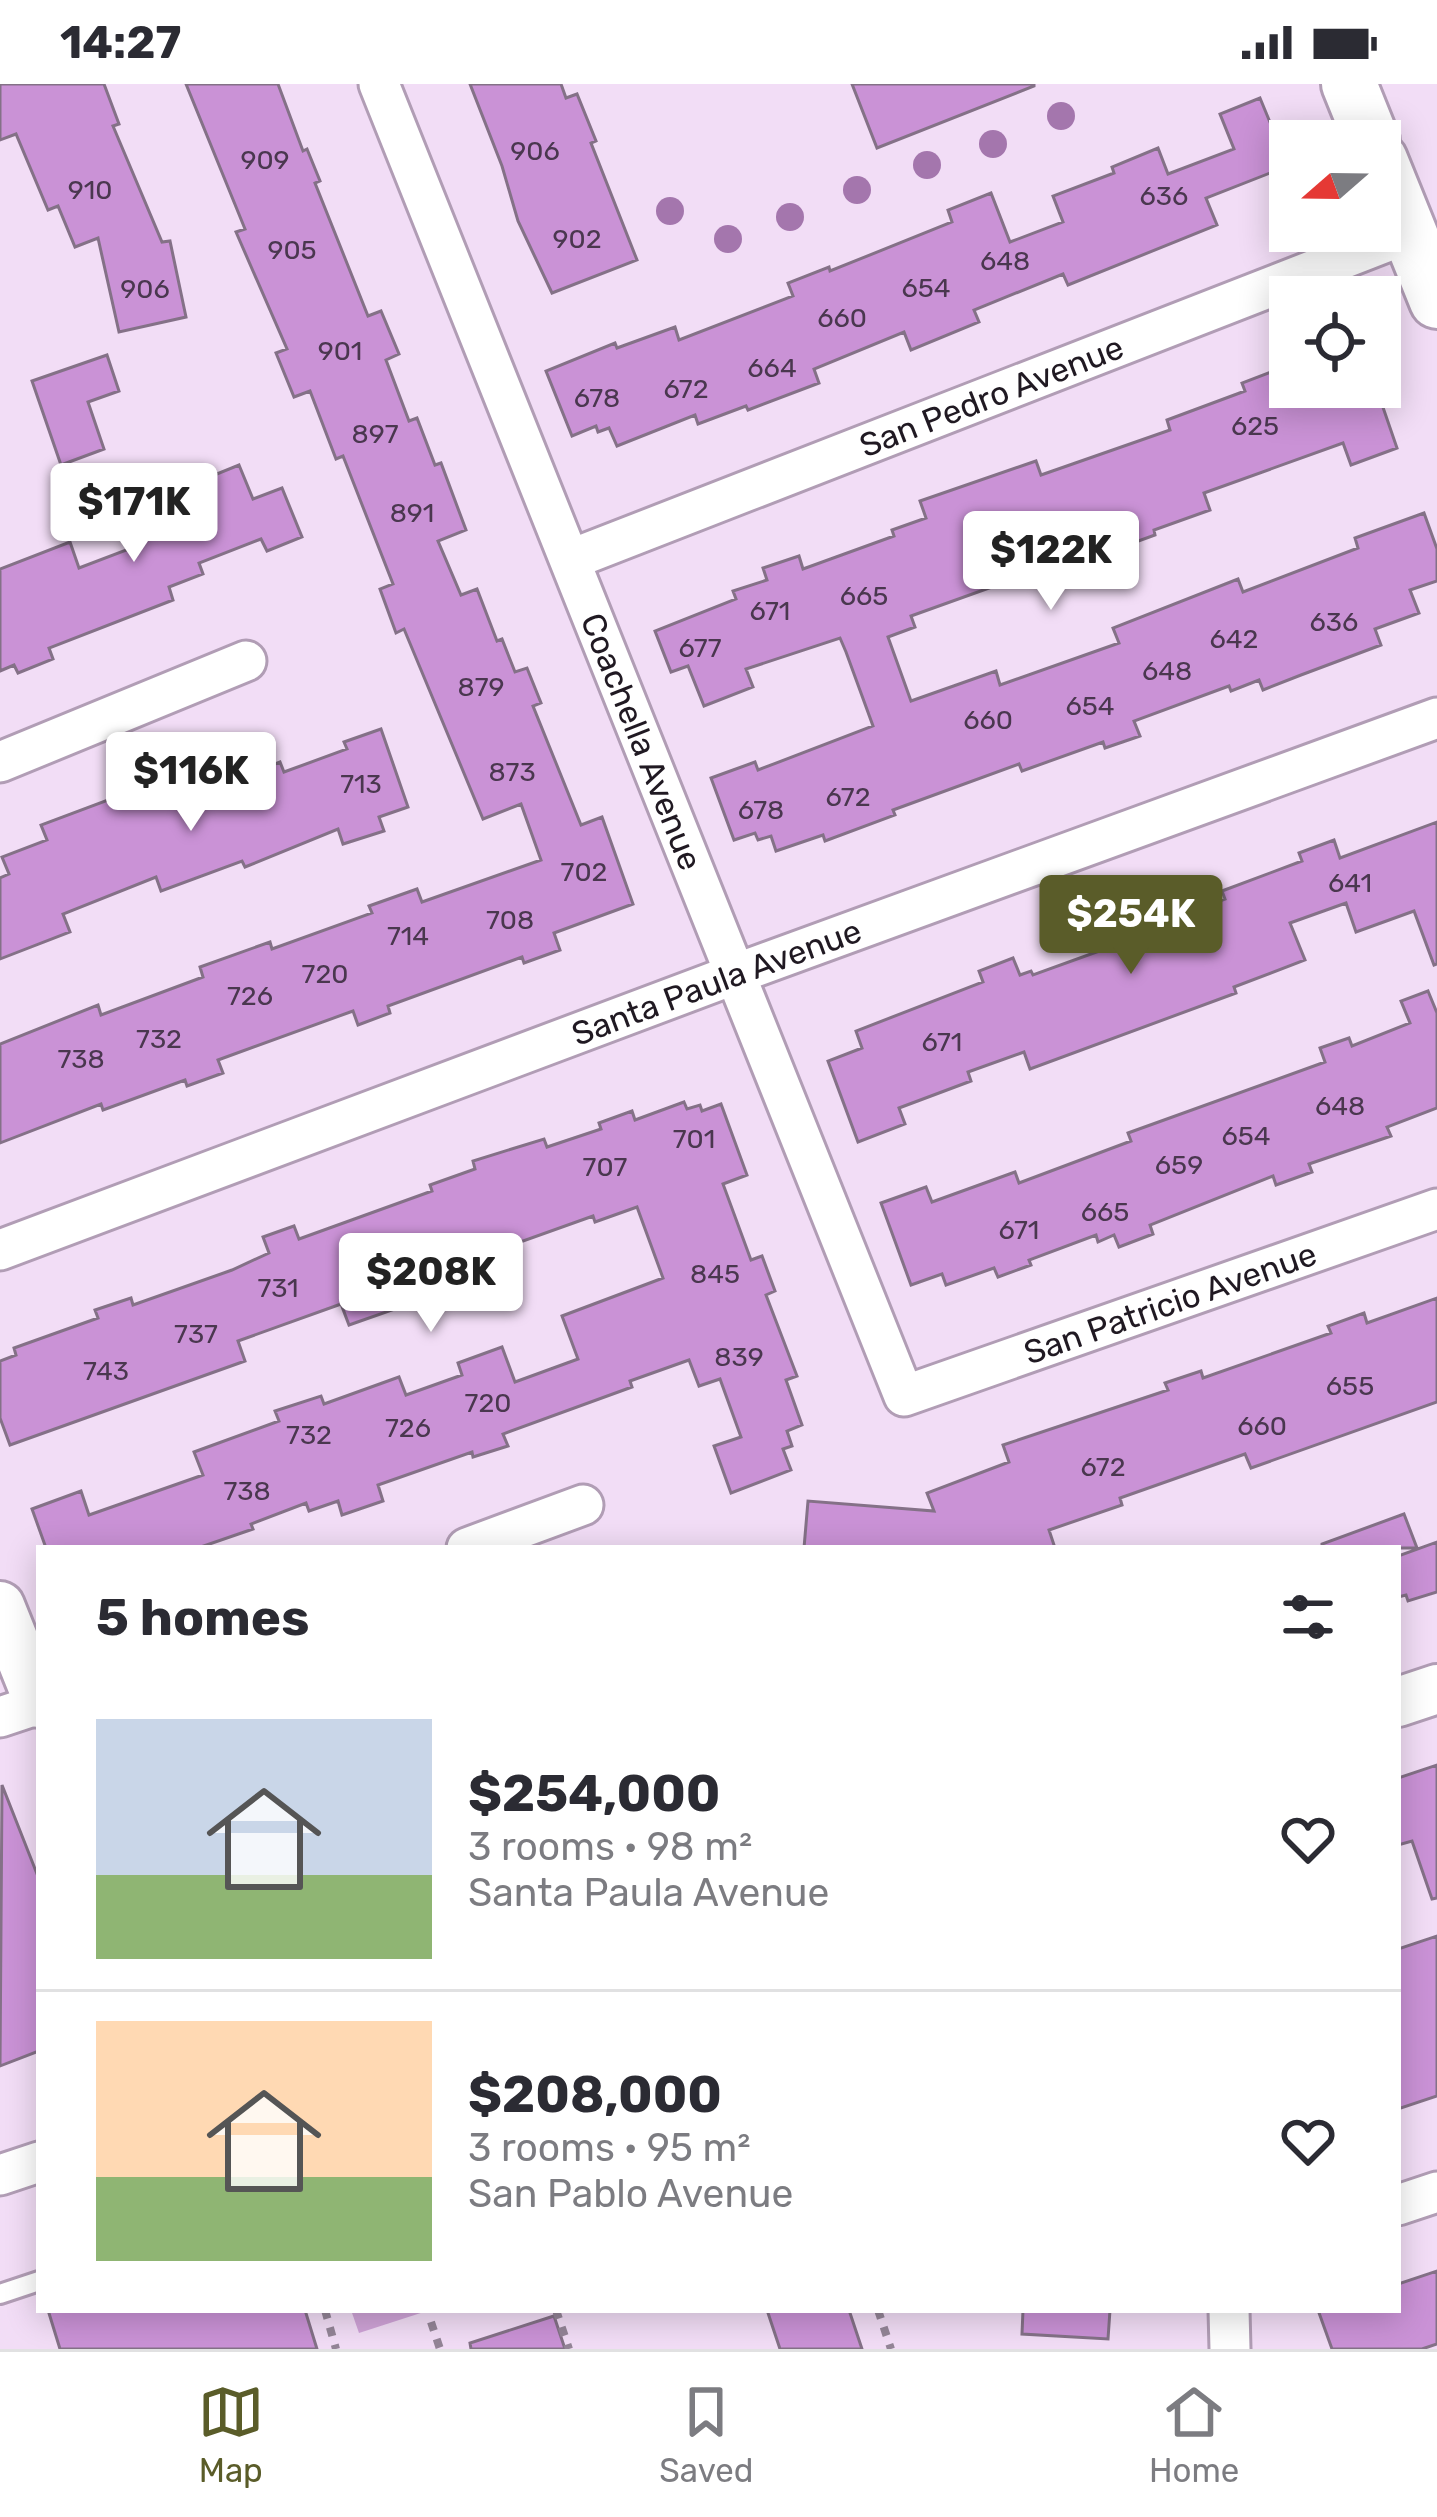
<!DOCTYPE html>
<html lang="en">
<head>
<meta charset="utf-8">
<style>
	body { margin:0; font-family:Rubik,sans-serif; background:#f7f7f7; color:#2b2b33; height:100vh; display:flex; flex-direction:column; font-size:45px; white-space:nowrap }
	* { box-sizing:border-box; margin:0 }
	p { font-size:39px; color:#7c7c81 }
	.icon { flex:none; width:66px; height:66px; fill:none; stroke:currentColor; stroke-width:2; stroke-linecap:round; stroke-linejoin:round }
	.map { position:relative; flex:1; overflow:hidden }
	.sheet { position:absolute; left:36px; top:1461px; width:1365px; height:768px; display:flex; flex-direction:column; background:#fff; border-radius:0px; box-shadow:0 6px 30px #0003 }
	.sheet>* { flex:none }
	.needle { width:78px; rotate:250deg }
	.fabs { position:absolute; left:1269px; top:36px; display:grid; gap:24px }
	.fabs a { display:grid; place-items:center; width:132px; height:132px; border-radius:0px; background:#fff; box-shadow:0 6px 30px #0003; font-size:60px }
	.price { position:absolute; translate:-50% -102px; padding:0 27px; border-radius:12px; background:#fff; color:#222; font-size:39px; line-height:78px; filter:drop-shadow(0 3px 6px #0008) }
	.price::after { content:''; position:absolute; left:50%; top:72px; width:36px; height:27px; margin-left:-18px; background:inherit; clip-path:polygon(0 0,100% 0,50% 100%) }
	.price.current { background:#5a5c29; color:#fff }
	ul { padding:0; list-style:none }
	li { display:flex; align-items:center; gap:36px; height:300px; padding:0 60px }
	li+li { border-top:3px solid #e1e1e2 }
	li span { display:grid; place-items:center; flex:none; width:336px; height:240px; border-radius:0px; color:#555 }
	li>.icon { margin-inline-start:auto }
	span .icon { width:144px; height:144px; fill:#fffc; stroke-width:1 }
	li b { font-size:51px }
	h2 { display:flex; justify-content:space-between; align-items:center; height:144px; padding:0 60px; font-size:51px }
	.status { display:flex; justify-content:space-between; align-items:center; height:84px; padding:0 60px; background:#fff; direction:ltr }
	.status svg { height:33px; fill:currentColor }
	.tab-bar { display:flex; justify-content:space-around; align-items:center; height:168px; border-top:3px solid #e1e1e2; background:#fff; font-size:33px; color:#7c7c81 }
	.tab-bar a { display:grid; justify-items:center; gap:6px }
	.tab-bar .current { color:#5a5c29 }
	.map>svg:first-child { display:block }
	.green { fill:#cfa3d7 }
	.building { fill:#ca92d6; stroke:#847187; stroke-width:3 }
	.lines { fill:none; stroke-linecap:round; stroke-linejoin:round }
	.service-casing { stroke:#b19db5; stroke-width:24 }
	.minor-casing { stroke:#b19db5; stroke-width:45 }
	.tertiary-casing { stroke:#b19db5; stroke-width:54 }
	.secondary-casing { stroke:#b19db5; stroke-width:60 }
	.path { stroke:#948597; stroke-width:8; stroke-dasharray:9 9; stroke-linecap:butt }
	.service { stroke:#fff; stroke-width:18 }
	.minor { stroke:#fff; stroke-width:39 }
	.tertiary { stroke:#fff; stroke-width:48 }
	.secondary { stroke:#fff; stroke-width:54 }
	.tree { fill:#a476ad }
	.labels { text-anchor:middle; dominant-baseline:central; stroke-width:10; stroke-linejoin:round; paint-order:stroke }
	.number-label { font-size:27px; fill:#4a374f }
	.street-label { font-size:33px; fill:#201922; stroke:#faedfc }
</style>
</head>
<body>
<div class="status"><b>14:27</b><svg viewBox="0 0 49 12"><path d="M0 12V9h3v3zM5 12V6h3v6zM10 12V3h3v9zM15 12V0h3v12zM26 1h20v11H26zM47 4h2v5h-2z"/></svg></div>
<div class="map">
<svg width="1437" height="2265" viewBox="0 0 1437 2265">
	<rect width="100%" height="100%" fill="#f2ddf6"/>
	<path class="green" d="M351,2226H430L359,2249Z"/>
	<path class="building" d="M0,0H104L119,40L113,42L162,158L170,157L186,233L119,248L98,154L75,163L58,122L48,126L16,50L0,56Z
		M186,0H278L303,67L307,65L320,97L315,99L368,232L381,227L399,270L386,276L409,337L417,334L435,381L441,379L466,446L438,457L461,511L477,505L497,557L502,555L515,588L527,584L541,619L533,622L581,741L602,733L633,820L554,849L560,866L524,879L522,873L388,922L390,929L358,941L353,927L218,976L223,989L187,1002L185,996L103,1026L101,1020L0,1059V960L98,921L101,931L203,893L200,883L270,858L272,865L372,829L369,822L417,805L422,818L541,776L521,720L483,735L404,545L396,549L380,505L393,500L343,372L336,375L310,307L294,313L276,269L287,265L236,148L245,145Z
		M470,0H561L566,14L577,10L596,57L591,59L637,176L552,209L518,137L502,82Z
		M852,0H1034V2L877,64Z
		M1260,14L1288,82L1206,114L1217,141L1068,201L1063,190L974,226L979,238L911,266L904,248L814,285L819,299L748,326L746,322L698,340L695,331L617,362L609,344L598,348L596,342L572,352L546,287L615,259L617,264L675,243L679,256L793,212L788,199L829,183L830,187L952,138L948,126L991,109L1010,158L1063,138L1053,112L1114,89L1112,83L1158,64L1168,90L1234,65L1220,30Z
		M107,271L119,307L88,318L104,365L61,381L32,297Z
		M1279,285L1286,303H1376L1397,364L1351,381L1343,359L1204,409L1210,426L1154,446L1155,451L1086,476L1084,470L911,532L915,543L888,553L911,617L996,587L1000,601L1119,559L1113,544L1238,495L1243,508L1358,464L1355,454L1424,429L1437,465V497L1410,506L1419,529L1375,545L1381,561L1301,591L1263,606L1259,596L1231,607L1229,602L1134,637L1140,652L1105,664L1103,658L1022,687L1019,680L893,726L895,731L825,757L823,751L776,767L771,752L758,756L755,749L734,756L711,694L755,678L758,686L873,642L846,568L840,554L746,585L753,603L704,622L688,582L671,588L655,547L736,515L733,507L767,496L763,484L799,472L803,485L894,452L892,446L926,434L920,417L1036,377L1041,391L1170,346L1167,336L1245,307L1242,299Z
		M239,381L253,415L282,404L302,453L267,467L261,455L199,479L203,490L169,503L173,516L49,564L53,575L18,589L14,581L0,587V485L70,458L79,484L137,462L123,428Z
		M381,645L408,723L379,733L384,747L343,760L338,745L245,783L242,777L161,807L156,793L63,830L70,848L0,875V794L9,790L2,773L47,756L41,741L172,692L173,696L195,688L200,704L247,685L249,690L280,678L284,688L347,665L344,658Z
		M1437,738V880L1434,881L1414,827L1356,848L1346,819L1290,839L1305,876L1234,903L1236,909L1030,985L1024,968L968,988L971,997L899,1024L905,1040L858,1058L828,977L862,964L856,947L983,898L979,887L1013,874L1020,891L1031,887L1033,891L1102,866L1097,853L1128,841L1131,849L1225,815L1222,807L1302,777L1299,769L1334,756L1340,774Z
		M1428,907L1437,929V1024L1387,1043L1391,1052L1309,1080L1312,1088L1276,1101L1273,1092L1150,1141L1153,1150L1119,1163L1114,1151L1098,1158L1096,1151L1029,1176L1031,1181L998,1193L994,1184L946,1201L942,1190L911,1201L881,1119L926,1103L932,1118L1015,1088L1019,1099L1131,1057L1128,1049L1325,978L1320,964L1349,954L1352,962L1410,939L1401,917Z
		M684,1018L687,1025L700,1021L702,1027L721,1020L747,1091L723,1100L751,1176L762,1172L775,1207L766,1211L797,1292L786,1296L802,1341L787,1347L792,1362L783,1365L791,1386L731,1409L714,1362L741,1353L720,1295L699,1302L689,1276L630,1297L632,1303L503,1350L508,1362L473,1373L472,1368L378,1401L383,1417L342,1431L338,1417L309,1427L306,1419L251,1440L253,1445L198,1464H46L32,1425L81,1407L89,1431L203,1391L194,1368L279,1337L275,1327L321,1312L324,1320L399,1293L406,1311L462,1291L458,1279L502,1263L515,1298L578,1275L562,1232L663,1194L637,1123L595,1138L593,1132L484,1171L489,1184L392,1219L395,1225L349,1241L341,1220L238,1257L245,1277L10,1361L0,1334V1277L16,1271L14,1264L98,1234L95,1226L131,1214L133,1221L232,1186L269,1169L263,1153L294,1142L299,1155L432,1107L430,1101L475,1085L473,1077L544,1055L547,1063L601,1045L599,1039L632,1027L635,1036Z
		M1437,1214V1318L1251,1384L1245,1370L1120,1414L1122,1421L1049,1446L1055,1464H804L808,1417L934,1427L927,1409L1009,1378L1003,1361L1168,1306L1165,1299L1201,1287L1203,1294L1331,1249L1328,1242L1364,1229L1367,1239Z
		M1404,1430L1417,1464H1322V1460Z
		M1437,1458V1508L1408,1517L1406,1511L1398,1513V1472Z
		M1437,1681V1814L1432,1815L1412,1757L1398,1761V1694Z
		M2,1701L39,1795V1967L0,1982Z
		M1437,1852V2012L1398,2025V1865Z
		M1437,2187V2260L1422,2265H1332L1318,2226H1398V2200Z
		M48,2226H305L317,2265H60Z
		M767,2226H849L862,2265H780Z
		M1023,2226H1110L1108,2255L1022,2250Z
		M554,2232L565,2265H471L470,2259Z"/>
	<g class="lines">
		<g class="service-casing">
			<path id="service" d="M0,2210L39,2197"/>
		</g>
		<g class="minor-casing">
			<g id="minor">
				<path id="s1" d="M379,0L904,1312L1437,1125"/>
				<path id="s2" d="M572,475L1409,149"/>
				<path d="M0,678L246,577"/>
				<path id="s3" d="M0,1166L738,889L1437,634"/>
				<path d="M467,1464L583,1421"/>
				<path d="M0,1633L39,1620"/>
				<path d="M0,2091L39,2078"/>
				<path d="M1398,2121L1437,2108"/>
				<path d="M1229,2226L1230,2265"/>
			</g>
		</g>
		<g class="tertiary-casing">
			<path id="tertiary" d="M0,1522L39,1619
				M1398,1618L1437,1605"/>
		</g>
		<g class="secondary-casing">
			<path id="secondary" d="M1349,0L1372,57
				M1380,76L1437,217"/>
		</g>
		<path class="path" d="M325,2226L336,2265
			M556,2226L569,2265
			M878,2226L891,2265
			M431,2238L440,2265"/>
		<use href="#service" class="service"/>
		<use href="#minor" class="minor"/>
		<use href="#tertiary" class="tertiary"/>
		<use href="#secondary" class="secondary"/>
	</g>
	<g class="tree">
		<circle cx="1061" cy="32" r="14"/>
		<circle cx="993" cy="60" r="14"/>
		<circle cx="927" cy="81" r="14"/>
		<circle cx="857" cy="106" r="14"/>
		<circle cx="670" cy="127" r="14"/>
		<circle cx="790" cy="133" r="14"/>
		<circle cx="728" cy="155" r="14"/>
	</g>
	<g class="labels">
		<g class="number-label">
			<text x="535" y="67">906</text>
			<text x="265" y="76">909</text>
			<text x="90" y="106">910</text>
			<text x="1164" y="112">636</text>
			<text x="577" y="155">902</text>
			<text x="292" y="166">905</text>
			<text x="1005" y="177">648</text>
			<text x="926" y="204">654</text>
			<text x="145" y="205">906</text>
			<text x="842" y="234">660</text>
			<text x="340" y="267">901</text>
			<text x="772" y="284">664</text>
			<text x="686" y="305">672</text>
			<text x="597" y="314">678</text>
			<text x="1255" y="342">625</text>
			<text x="375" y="350">897</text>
			<text x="412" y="429">891</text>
			<text x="864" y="512">665</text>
			<text x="770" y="527">671</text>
			<text x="1334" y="538">636</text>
			<text x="1234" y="555">642</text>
			<text x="700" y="564">677</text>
			<text x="1167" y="587">648</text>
			<text x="481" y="603">879</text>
			<text x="1090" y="622">654</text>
			<text x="988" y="636">660</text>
			<text x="512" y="688">873</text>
			<text x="361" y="700">713</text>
			<text x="848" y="713">672</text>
			<text x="761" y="726">678</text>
			<text x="584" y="788">702</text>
			<text x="1350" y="799">641</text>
			<text x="510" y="836">708</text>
			<text x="408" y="852">714</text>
			<text x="325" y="890">720</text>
			<text x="250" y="912">726</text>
			<text x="159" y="955">732</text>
			<text x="942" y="958">671</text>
			<text x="81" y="975">738</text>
			<text x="1340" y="1022">648</text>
			<text x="1246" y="1052">654</text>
			<text x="694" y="1055">701</text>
			<text x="1179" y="1081">659</text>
			<text x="605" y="1083">707</text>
			<text x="1105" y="1128">665</text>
			<text x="1019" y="1146">671</text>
			<text x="715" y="1190">845</text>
			<text x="278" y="1204">731</text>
			<text x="196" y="1250">737</text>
			<text x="739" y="1273">839</text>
			<text x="106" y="1287">743</text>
			<text x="1350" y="1302">655</text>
			<text x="488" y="1319">720</text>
			<text x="1262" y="1342">660</text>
			<text x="408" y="1344">726</text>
			<text x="309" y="1351">732</text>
			<text x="1103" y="1383">672</text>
			<text x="247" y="1407">738</text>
		</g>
		<g class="street-label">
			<text stroke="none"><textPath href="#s2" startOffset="450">San Pedro Avenue</textPath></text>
			<text stroke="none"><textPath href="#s1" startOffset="708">Coachella Avenue</textPath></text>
			<text stroke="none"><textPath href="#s3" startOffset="765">Santa Paula Avenue</textPath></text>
			<text stroke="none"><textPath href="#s1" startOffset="1695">San Patricio Avenue</textPath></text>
		</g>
	</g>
</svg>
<div class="fabs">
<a><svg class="needle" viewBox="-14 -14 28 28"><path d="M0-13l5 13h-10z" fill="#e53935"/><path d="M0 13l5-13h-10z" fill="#7c7c81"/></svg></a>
<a><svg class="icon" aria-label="locate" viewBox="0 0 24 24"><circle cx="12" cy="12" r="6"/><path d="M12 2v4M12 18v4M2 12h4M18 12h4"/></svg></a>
</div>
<b class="price" style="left:134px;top:481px">$171K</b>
<b class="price" style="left:1051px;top:529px">$122K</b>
<b class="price" style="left:191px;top:750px">$116K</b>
<b class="price current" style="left:1131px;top:893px">$254K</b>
<b class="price" style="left:431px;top:1251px">$208K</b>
<section class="sheet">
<h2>5 homes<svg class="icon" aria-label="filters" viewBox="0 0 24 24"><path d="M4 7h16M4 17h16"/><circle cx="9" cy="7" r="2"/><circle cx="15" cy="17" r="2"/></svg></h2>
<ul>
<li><span style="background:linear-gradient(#c9d6e8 65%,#8fb573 0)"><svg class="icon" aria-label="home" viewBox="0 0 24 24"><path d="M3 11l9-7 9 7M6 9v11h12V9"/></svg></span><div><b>$254,000</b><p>3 rooms · 98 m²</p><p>Santa Paula Avenue</p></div><svg class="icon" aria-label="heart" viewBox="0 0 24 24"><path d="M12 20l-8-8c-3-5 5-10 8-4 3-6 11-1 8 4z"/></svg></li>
<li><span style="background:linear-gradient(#ffd9b3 65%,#8fb573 0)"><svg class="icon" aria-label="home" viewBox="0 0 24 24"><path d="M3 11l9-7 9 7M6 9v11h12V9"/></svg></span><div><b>$208,000</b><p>3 rooms · 95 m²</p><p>San Pablo Avenue</p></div><svg class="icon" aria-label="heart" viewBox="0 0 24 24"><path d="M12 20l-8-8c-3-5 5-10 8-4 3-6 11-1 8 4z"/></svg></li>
</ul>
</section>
</div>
<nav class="tab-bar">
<a class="current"><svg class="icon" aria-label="map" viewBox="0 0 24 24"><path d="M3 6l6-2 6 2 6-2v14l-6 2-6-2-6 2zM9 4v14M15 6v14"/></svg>Map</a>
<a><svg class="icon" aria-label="saved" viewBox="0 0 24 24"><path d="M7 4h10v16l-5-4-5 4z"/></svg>Saved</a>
<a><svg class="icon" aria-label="home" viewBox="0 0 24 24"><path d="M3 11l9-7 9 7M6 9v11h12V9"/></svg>Home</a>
</nav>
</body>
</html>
